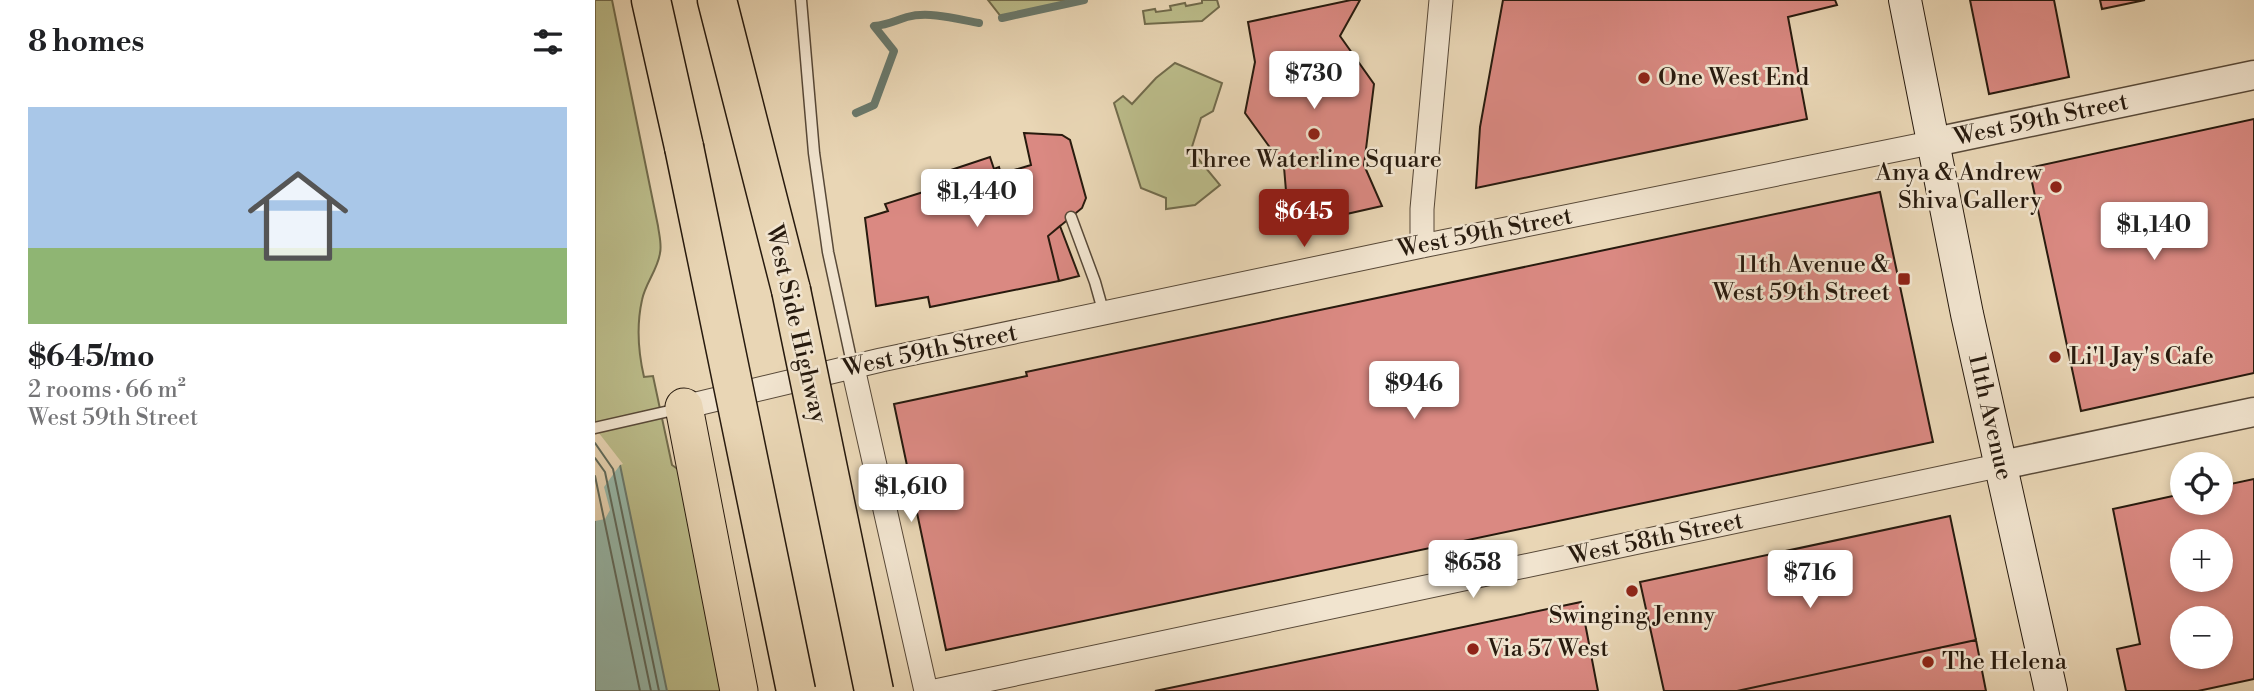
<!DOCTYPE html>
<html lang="en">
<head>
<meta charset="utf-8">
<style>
	body { margin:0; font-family:"Libre Bodoni",serif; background:#f2f2f2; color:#202124; height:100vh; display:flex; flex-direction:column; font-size:26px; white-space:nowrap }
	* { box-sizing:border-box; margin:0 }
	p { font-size:23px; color:#757577 }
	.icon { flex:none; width:38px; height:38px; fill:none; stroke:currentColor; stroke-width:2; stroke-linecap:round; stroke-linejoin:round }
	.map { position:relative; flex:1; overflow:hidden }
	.details { display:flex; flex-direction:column; background:#fff; width:595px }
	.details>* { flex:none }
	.tools { position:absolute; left:1575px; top:452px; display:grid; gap:14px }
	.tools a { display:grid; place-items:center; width:63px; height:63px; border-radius:50%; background:#fff; box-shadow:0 4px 10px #0003; font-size:35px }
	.price { position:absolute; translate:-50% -60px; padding:0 16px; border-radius:7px; background:#fff; color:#222; font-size:23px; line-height:46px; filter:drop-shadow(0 2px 4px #0008) }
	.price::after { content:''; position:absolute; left:50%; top:42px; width:21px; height:16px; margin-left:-10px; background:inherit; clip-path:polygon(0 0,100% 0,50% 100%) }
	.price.current { background:#8f2418; color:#fff }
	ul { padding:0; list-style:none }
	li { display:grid; align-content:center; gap:14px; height:371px; padding:0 28px }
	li+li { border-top:2px solid #e0e0e0 }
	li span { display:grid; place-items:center; height:217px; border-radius:0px; color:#555 }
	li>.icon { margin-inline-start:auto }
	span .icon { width:126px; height:126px; fill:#fffc; stroke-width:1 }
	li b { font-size:30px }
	h2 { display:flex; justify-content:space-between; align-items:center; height:84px; padding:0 28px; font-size:30px }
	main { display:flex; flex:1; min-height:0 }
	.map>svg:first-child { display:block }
	.green { fill:#bbbc8a; stroke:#716b4c; stroke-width:2 }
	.water { fill:#97b9ab; stroke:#6a796c; stroke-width:2 }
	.pier { fill:#e9d6b5 }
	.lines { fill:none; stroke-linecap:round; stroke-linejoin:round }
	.shore { stroke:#5f6a5c; stroke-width:2 }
	.stream { stroke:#6a796c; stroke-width:8 }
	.building { fill:#da8982; stroke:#271a0e; stroke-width:2; fill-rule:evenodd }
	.service-casing { stroke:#584938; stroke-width:13 }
	.minor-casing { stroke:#584938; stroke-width:25 }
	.tertiary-casing { stroke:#584938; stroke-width:31 }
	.secondary-casing { stroke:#271a0e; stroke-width:34 }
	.trunk-casing { stroke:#271a0e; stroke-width:39 }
	.motorway-casing { stroke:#271a0e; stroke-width:41 }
	.service { stroke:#f1e4cf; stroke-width:10 }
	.minor { stroke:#f1e4cf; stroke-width:23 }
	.tertiary { stroke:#f1e4cf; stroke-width:28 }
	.secondary { stroke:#f1e4cf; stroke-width:32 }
	.trunk { stroke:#e9d6b5; stroke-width:37 }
	.motorway { stroke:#e9d6b5; stroke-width:38 }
	.motorway-bridge-casing { stroke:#271a0e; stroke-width:41; stroke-linecap:butt }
	.motorway-bridge { stroke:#e9d6b5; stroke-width:38 }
	.poi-dot { fill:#8f2418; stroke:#f1e4cf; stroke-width:2.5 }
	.labels { text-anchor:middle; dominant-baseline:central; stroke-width:5; stroke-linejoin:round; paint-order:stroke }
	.poi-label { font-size:24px; fill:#271a0e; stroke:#f1e4cf; text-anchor:start }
	.street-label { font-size:24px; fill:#271a0e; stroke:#f1e4cf }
</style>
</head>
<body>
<main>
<section class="details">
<h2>8 homes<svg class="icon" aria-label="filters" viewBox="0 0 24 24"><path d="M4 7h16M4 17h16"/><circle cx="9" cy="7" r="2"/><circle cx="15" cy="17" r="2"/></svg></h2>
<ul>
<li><span style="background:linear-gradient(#a9c7e8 65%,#8fb573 0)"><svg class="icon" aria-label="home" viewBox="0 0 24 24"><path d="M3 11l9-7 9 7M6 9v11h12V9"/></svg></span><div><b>$645/mo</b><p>2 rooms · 66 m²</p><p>West 59th Street</p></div></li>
</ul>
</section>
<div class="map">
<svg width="1659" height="691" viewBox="0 0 1659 691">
	<rect width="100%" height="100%" fill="#e9d6b5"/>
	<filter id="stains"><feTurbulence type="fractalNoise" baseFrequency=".00286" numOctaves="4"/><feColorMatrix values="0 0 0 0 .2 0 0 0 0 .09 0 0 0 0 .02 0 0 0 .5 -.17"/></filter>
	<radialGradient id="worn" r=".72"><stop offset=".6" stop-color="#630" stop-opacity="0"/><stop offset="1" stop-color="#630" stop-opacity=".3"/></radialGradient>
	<path class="green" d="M0,0H17L63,226C64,234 67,245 65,253C63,269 50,284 47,300C41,327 43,351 49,377L58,376L77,465L84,470L132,691H0Z
		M393,0H489L407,18Z
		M607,0H622L624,7L607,21L550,24L548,11L560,9L561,12L576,10L575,6L590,3L591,6L607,3Z
		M580,63L627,83L618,111L606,118L596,150L625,185L600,205L571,209V198L546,188L519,103L528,96L537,104L561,78Z"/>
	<path class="water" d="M0,432L25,465L72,691H0Z"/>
	<path class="pier" d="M0,428L28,464L25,465L9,487L15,510L10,519L0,521Z"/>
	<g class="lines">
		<path class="shore" d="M0,443L18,469L64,691
			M0,458L10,472L56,691
			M0,476L45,691"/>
		<path class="stream" d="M407,18L489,0
			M261,113L279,105L299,51L279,26C293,25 299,21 312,17C334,11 362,19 384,23"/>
	</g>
	<path class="building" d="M756,0H765L745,36L779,84L769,165L787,206L694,227L689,167L650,113L660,62L653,22Z
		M908,0H1240L1242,5L1193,17L1212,119L881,188L885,127Z
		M1375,0H1459L1474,77L1394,94Z
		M1505,0H1550L1507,9Z
		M1659,119V373L1486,411L1434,168Z
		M429,133L467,135L475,140L491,198L487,208L453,236L464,281L335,307L333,297L281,306L270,218L293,211L290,204L341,188L338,176L395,157L399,169L404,167L406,174L436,165Z
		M1285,192L1338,442L351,650L299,404L432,376L431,372Z
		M465,226L484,276L464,281L453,236Z
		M1659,479V679L1603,691H1531L1522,649L1545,644L1518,509L1587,494V502H1626V486ZM1587,541H1626V579H1587ZM1587,618H1626V656H1587Z
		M1355,516L1381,640L1142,691H1069L1045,582Z
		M986,602L1003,691H560L821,637Z
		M1381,640L1391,691H1142L1179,683Z"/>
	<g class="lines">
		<g class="service-casing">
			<path id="service" d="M206,0L219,153L233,252L258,368
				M476,217L500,282L509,314
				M0,428L83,409"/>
		</g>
		<g class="minor-casing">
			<path id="minor" d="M827,246V209L846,0
				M258,368L331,691
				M89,407L286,360L827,246L1340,142
				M340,691L1407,465"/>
		</g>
		<g class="tertiary-casing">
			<path id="tertiary" d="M1340,142L1659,75
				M1407,465L1659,412"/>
		</g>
		<g class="secondary-casing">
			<path id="secondary" d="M1310,0L1372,314L1456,691"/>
		</g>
		<g class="trunk-casing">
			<path id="trunk" d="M89,407L144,691"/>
		</g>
		<g class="motorway-casing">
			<path id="motorway" d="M56,0L89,147
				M122,0L196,290"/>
		</g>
		<use href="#service" class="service"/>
		<use href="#minor" class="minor"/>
		<use href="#tertiary" class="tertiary"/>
		<use href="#secondary" class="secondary"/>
		<use href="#trunk" class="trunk"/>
		<use href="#motorway" class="motorway"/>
		<g class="motorway-bridge-casing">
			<path id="motorway-bridge" d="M89,147L201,691
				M196,290L279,691"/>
		</g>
		<use href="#motorway-bridge" class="motorway-bridge"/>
	</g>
	<g class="poi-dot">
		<circle cx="1049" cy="78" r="7"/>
		<circle cx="719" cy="134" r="7"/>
		<circle cx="1461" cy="187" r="7"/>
		<rect x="1302" y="272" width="14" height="14" rx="3.5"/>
		<circle cx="1460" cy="357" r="7"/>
		<circle cx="1037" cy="591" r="7"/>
		<circle cx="878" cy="649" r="7"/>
		<circle cx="1333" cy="662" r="7"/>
	</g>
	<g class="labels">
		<g class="poi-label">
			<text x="1063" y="78">One West End</text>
			<text x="719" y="160" text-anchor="middle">Three Waterline Square</text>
			<text x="1447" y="173" text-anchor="end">Anya &amp; Andrew<tspan x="1447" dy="28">Shiva Gallery</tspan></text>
			<text x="1295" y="265" text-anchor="end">11th Avenue &amp;<tspan x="1295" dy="28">West 59th Street</tspan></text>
			<text x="1474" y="357">Li'l Jay's Cafe</text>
			<text x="1037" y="616" text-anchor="middle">Swinging Jenny</text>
			<text x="892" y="649">Via 57 West</text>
			<text x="1347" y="662">The Helena</text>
		</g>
		<g class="street-label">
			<text transform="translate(1446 120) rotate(-12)">West 59th Street</text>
			<text transform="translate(890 233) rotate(-11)">West 59th Street</text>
			<text transform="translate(201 324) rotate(77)">West Side Highway</text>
			<text transform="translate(335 351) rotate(-12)">West 59th Street</text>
			<text transform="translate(1395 417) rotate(77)">11th Avenue</text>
			<text transform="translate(1061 539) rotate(-12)">West 58th Street</text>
		</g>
	</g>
	<rect width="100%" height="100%" filter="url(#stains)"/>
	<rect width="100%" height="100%" fill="url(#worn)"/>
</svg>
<div class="tools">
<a><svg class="icon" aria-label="locate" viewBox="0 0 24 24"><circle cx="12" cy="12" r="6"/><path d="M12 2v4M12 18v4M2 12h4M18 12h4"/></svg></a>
<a>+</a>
<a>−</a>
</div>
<b class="price" style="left:719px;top:111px">$730</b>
<b class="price" style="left:382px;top:229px">$1,440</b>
<b class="price current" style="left:709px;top:249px">$645</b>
<b class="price" style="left:1559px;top:262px">$1,140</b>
<b class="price" style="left:819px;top:421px">$946</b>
<b class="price" style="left:316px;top:524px">$1,610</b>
<b class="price" style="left:878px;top:600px">$658</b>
<b class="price" style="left:1215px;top:610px">$716</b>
</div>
</main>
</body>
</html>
